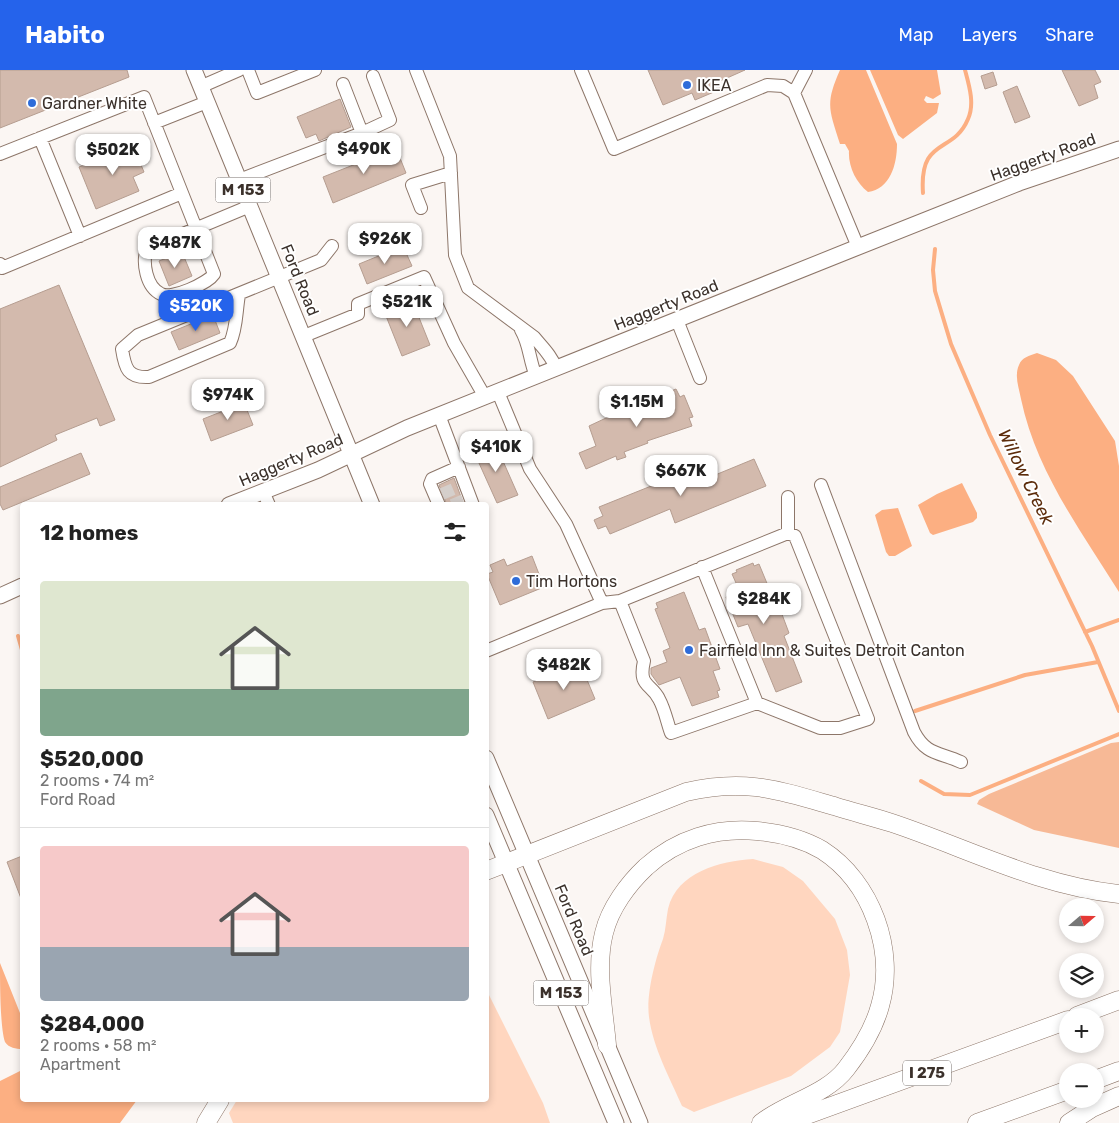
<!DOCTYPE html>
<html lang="en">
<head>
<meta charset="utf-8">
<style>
	body { margin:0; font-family:Rubik,sans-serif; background:#f6f6f6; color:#222; height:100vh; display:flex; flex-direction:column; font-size:19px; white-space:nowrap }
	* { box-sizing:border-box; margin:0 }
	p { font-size:16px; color:#767676 }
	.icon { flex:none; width:28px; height:28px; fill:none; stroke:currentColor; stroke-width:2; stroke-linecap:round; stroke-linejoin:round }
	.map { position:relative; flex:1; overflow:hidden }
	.sheet { position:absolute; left:20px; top:432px; width:469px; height:600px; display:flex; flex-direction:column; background:#fff; border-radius:5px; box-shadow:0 2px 8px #0003 }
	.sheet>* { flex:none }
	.needle { width:32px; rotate:70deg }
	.controls { position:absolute; left:1059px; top:828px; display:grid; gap:10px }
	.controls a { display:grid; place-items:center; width:45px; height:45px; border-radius:50%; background:#fff; box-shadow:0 2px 8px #0003; font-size:25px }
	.price { position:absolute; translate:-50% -42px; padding:0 11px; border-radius:10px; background:#fff; color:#222; font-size:16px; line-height:32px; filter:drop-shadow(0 1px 2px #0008) }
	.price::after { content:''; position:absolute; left:50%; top:30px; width:15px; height:11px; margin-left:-8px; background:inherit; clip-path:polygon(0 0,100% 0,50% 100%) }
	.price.on { background:#2563eb; color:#fff }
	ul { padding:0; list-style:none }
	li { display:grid; align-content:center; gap:10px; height:265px; padding:0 20px }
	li+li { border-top:1px solid #e0e0e0 }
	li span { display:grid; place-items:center; height:155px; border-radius:5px; color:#555 }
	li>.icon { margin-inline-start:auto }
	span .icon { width:90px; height:90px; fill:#fffc; stroke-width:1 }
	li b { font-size:21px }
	h2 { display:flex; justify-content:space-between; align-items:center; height:60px; padding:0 20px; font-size:21px }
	header { display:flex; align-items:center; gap:30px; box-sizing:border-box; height:70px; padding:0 25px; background:#2563eb; color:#fff }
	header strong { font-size:24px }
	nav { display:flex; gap:28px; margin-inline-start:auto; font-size:18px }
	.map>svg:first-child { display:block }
	.green { fill:#ffd6bf }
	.forest { fill:#f7b996 }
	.water { fill:#fcaf82 }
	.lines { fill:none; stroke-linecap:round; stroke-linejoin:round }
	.stream { stroke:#fcaf82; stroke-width:4 }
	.building { fill:#d3baad; stroke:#b59d90 }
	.minor-tunnel { stroke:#d5cfcb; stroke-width:12; stroke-dasharray:12 6; stroke-linecap:butt }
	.minor-casing { stroke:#8d7669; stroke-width:14 }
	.major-casing { stroke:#8d7669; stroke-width:17 }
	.highway-casing { stroke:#8d7669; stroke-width:19 }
	.minor { stroke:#fff; stroke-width:12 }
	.major { stroke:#fff; stroke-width:15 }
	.highway { stroke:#fff; stroke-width:18 }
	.poi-dot { fill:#2e6cd9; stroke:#fff; stroke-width:2 }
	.labels { text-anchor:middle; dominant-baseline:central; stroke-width:4; stroke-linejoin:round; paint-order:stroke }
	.shield { fill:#fff; stroke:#766f6b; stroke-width:1 }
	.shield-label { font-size:15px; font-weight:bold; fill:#3b312b }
	.poi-label { font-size:16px; fill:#3b312b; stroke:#fff; text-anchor:start }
	.street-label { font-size:16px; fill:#3b312b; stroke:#fff }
	.water-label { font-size:18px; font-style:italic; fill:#5d2d0c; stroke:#fff }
</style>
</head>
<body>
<header>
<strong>Habito</strong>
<nav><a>Map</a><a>Layers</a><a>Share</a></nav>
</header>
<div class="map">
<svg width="1119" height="1053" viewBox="0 0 1119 1053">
	<rect width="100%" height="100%" fill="#fbf6f3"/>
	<path class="green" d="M753,789L783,797L803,811L835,849L847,880L850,905L840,962L830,977L791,1006L694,1042L682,1036C670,1008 653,978 649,947C646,925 655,890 663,869C666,859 666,849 668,839C677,802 720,791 753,789Z
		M486,919L543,1033L550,1053H233L229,1043L237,1030H486Z"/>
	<path class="forest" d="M1119,672V778L1034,760L977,734L979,730L989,724L1111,673Z"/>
	<path class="water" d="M840,0H866L897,74C897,95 890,119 868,122C856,113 848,96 849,81L845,74H840C829,39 825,34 840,0Z
		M870,0H937L941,24L933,29L926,26L924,30L927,33H939L937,43L903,69L898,65Z
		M1037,283L1056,290L1073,306L1115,371L1119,396V522C1081,461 1036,401 1021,329C1019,318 1014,306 1019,295C1022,287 1029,286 1037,283Z
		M706,389L709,398L691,405L687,396Z
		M962,413L977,443V448L973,452L933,465L930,463L918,435L937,424Z
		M898,438L912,476L895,486H889L886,482L875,445L882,440Z
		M0,893L22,948V979C16,979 9,978 5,972C0,957 0,912 0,893Z
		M22,1000V1030H137L120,1053H0V1011Z"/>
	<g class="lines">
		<path class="stream" d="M923,123C919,66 953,85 968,49C975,34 969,15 965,0
			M935,179L933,200L935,221L951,274L990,365L1092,576L1119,641
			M1085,562L1119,550
			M18,566L22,580
			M915,641L1025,605L1098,592
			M921,711L944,724L970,725L1119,664"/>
	</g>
	<path class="building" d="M0,0H127L129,7L0,58Z
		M648,0H745L718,12L721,19L695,30L692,23L663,35Z
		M1062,0H1095L1101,12L1094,15L1098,28L1079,36Z
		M993,2L997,15L985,19L981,6Z
		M1017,16L1030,47L1015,53L1003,22Z
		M340,29L351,57L319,71L316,64L306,68L297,47Z
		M131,71L144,102L133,107L139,121L96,139L79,97L118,81L117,77Z
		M396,78L406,103L333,133L323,107Z
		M403,176L412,196L367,214L359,194Z
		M182,182L192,206L169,216L159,191Z
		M59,215L115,350L100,356L97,348L55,365L57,370L0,397V239Z
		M412,230L430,275L402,286L384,241Z
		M213,245L220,263L179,280L171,262Z
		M676,319L680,327L684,325L693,347L689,348L692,356L647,371L648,373L624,382L626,387L617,390L616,386L586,399L579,383L596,376L589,356L621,341L622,344L653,332L651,329Z
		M243,330L253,355L211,371L203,349L231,338L229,336Z
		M495,373L518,425L497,433L474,382Z
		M81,383L90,404L3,440L0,434V417Z
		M754,389L766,416L675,453L670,439L610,464L606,456L598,459L594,450L603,446L599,437L681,404L686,417Z
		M454,408L464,435H447L439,415Z
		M532,486L544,517L500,535L487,504L493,502L490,495L504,489L507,496Z
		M753,493L754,496L759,494L778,540L780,539L789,563L784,566L802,612L776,622L748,554L738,557L726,527L740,522L732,504L737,502L736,500Z
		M684,522L699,560L705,558L720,599L713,601L720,620L717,621L719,627L692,636L680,607L659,615L651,604V598L667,592L663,581L670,578L655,539L658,538L656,533Z
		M580,593L595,629L548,649L533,612Z
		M22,786V831L7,792Z"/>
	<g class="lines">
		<path class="minor-tunnel" d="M442,424L461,416
			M452,435L467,429"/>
		<g class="minor-casing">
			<path id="minor" d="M248,0L257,23L315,0
				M416,0L450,86L455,185L468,218L534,267C543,278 551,285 556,298
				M581,0L614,79L767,15L783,16L794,23L858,177
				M343,14L362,63
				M200,17L239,0
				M794,23L806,0
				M154,53L207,32
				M40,68L80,166
				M0,84L144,27L182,123L2,198L0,194
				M239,110L362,63L390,50L373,6
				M182,123L214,204C208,213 172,230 161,224C146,217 142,192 147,179L250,136
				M421,138L412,115L451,103
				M239,225C236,241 237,258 230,273L149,307C128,308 125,299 122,279L138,265L321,190L332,176
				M677,250L700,308
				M521,260C530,275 529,290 536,306
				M304,266L358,244V234L424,207L454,273L485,327
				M439,345L473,435
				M821,415L914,662C926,685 939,682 961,692
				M263,421L269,435
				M439,435L430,414L432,409L459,397
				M788,463V427
				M702,497L757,633
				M602,533L620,531L788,463L795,466L868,649L840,658H820L757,633L671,663C667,652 665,640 659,629C651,613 638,617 644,591L620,531
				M486,581L602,533L566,454L530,399L498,322"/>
		</g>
		<g class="major-casing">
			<path id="major" d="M194,0L372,435
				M229,435L318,400L407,358L858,177L1019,113L1119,79
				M0,526L22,516
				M486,688L640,1053
				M486,745L616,1053"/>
		</g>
		<g class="highway-casing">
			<path id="highway" d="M486,801L686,722C745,708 778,720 834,736C853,742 873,747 892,753C967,778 1039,816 1119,824
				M1077,946L1119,930
				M607,975C604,940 595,898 604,863C610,838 628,814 646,797C677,769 716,757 757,761C778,763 803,769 822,780C872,812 896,881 880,936C874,958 860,981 846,999C826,1025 786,1033 761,1053
				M1095,1010L1119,1001
				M206,1053L220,1030
				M785,1053L1068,950
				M977,1053L1068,1020
				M1069,1053L1092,1038L1119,1026"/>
		</g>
		<use href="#minor" class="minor"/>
		<use href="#major" class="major"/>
		<use href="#highway" class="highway"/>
	</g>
	<g class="poi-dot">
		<circle cx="687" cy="15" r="5"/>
		<circle cx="32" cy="33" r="5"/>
		<circle cx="516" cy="511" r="5"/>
		<circle cx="689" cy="580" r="5"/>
	</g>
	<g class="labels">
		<g class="shield">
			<rect x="215.5" y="107.5" width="55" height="25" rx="4"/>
			<rect x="533.5" y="910.5" width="55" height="25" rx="4"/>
			<rect x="903" y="990.5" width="48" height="25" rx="4"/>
		</g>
		<g class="shield-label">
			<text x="243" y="120">M 153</text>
			<text x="561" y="923">M 153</text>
			<text x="927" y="1003">I 275</text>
		</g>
		<g class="poi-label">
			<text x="697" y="15">IKEA</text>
			<text x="42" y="33">Gardner White</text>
			<text x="526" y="511">Tim Hortons</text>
			<text x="699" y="580">Fairfield Inn &amp; Suites Detroit Canton</text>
		</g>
		<g class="street-label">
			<text transform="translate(1043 87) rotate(-20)">Haggerty Road</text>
			<text transform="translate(300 210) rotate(68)">Ford Road</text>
			<text transform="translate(666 235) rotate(-22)">Haggerty Road</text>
			<text transform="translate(291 390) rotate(-23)">Haggerty Road</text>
			<text transform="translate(574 850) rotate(67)">Ford Road</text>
		</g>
		<g class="water-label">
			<text transform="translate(1026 407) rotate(64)">Willow Creek</text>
		</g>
	</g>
</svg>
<div class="controls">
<a><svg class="needle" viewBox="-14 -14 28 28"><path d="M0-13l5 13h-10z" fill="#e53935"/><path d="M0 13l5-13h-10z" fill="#767676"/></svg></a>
<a><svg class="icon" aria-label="layers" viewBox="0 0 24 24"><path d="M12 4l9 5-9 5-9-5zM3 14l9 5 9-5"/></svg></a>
<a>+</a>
<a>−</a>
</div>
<b class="price" style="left:364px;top:105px">$490K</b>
<b class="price" style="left:113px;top:106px">$502K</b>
<b class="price" style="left:385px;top:195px">$926K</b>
<b class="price" style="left:175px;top:199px">$487K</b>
<b class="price" style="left:407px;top:258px">$521K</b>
<b class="price on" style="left:196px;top:262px">$520K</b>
<b class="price" style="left:228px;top:351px">$974K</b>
<b class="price" style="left:637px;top:358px">$1.15M</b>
<b class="price" style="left:496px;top:403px">$410K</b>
<b class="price" style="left:681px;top:427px">$667K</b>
<b class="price" style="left:764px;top:555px">$284K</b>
<b class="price" style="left:564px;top:621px">$482K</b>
<section class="sheet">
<h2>12 homes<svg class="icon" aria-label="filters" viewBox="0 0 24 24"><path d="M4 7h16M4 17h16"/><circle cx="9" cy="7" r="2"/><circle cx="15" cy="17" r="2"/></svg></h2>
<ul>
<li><span style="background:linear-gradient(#dfe7d0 70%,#7fa58c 0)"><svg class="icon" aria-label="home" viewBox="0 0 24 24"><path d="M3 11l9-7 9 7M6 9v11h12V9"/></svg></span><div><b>$520,000</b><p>2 rooms · 74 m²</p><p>Ford Road</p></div></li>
<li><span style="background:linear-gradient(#f6c9c9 65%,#9aa5b1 0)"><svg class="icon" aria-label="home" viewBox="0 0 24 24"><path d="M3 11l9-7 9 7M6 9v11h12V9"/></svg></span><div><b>$284,000</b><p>2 rooms · 58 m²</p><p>Apartment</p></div></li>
</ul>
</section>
</div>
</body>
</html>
